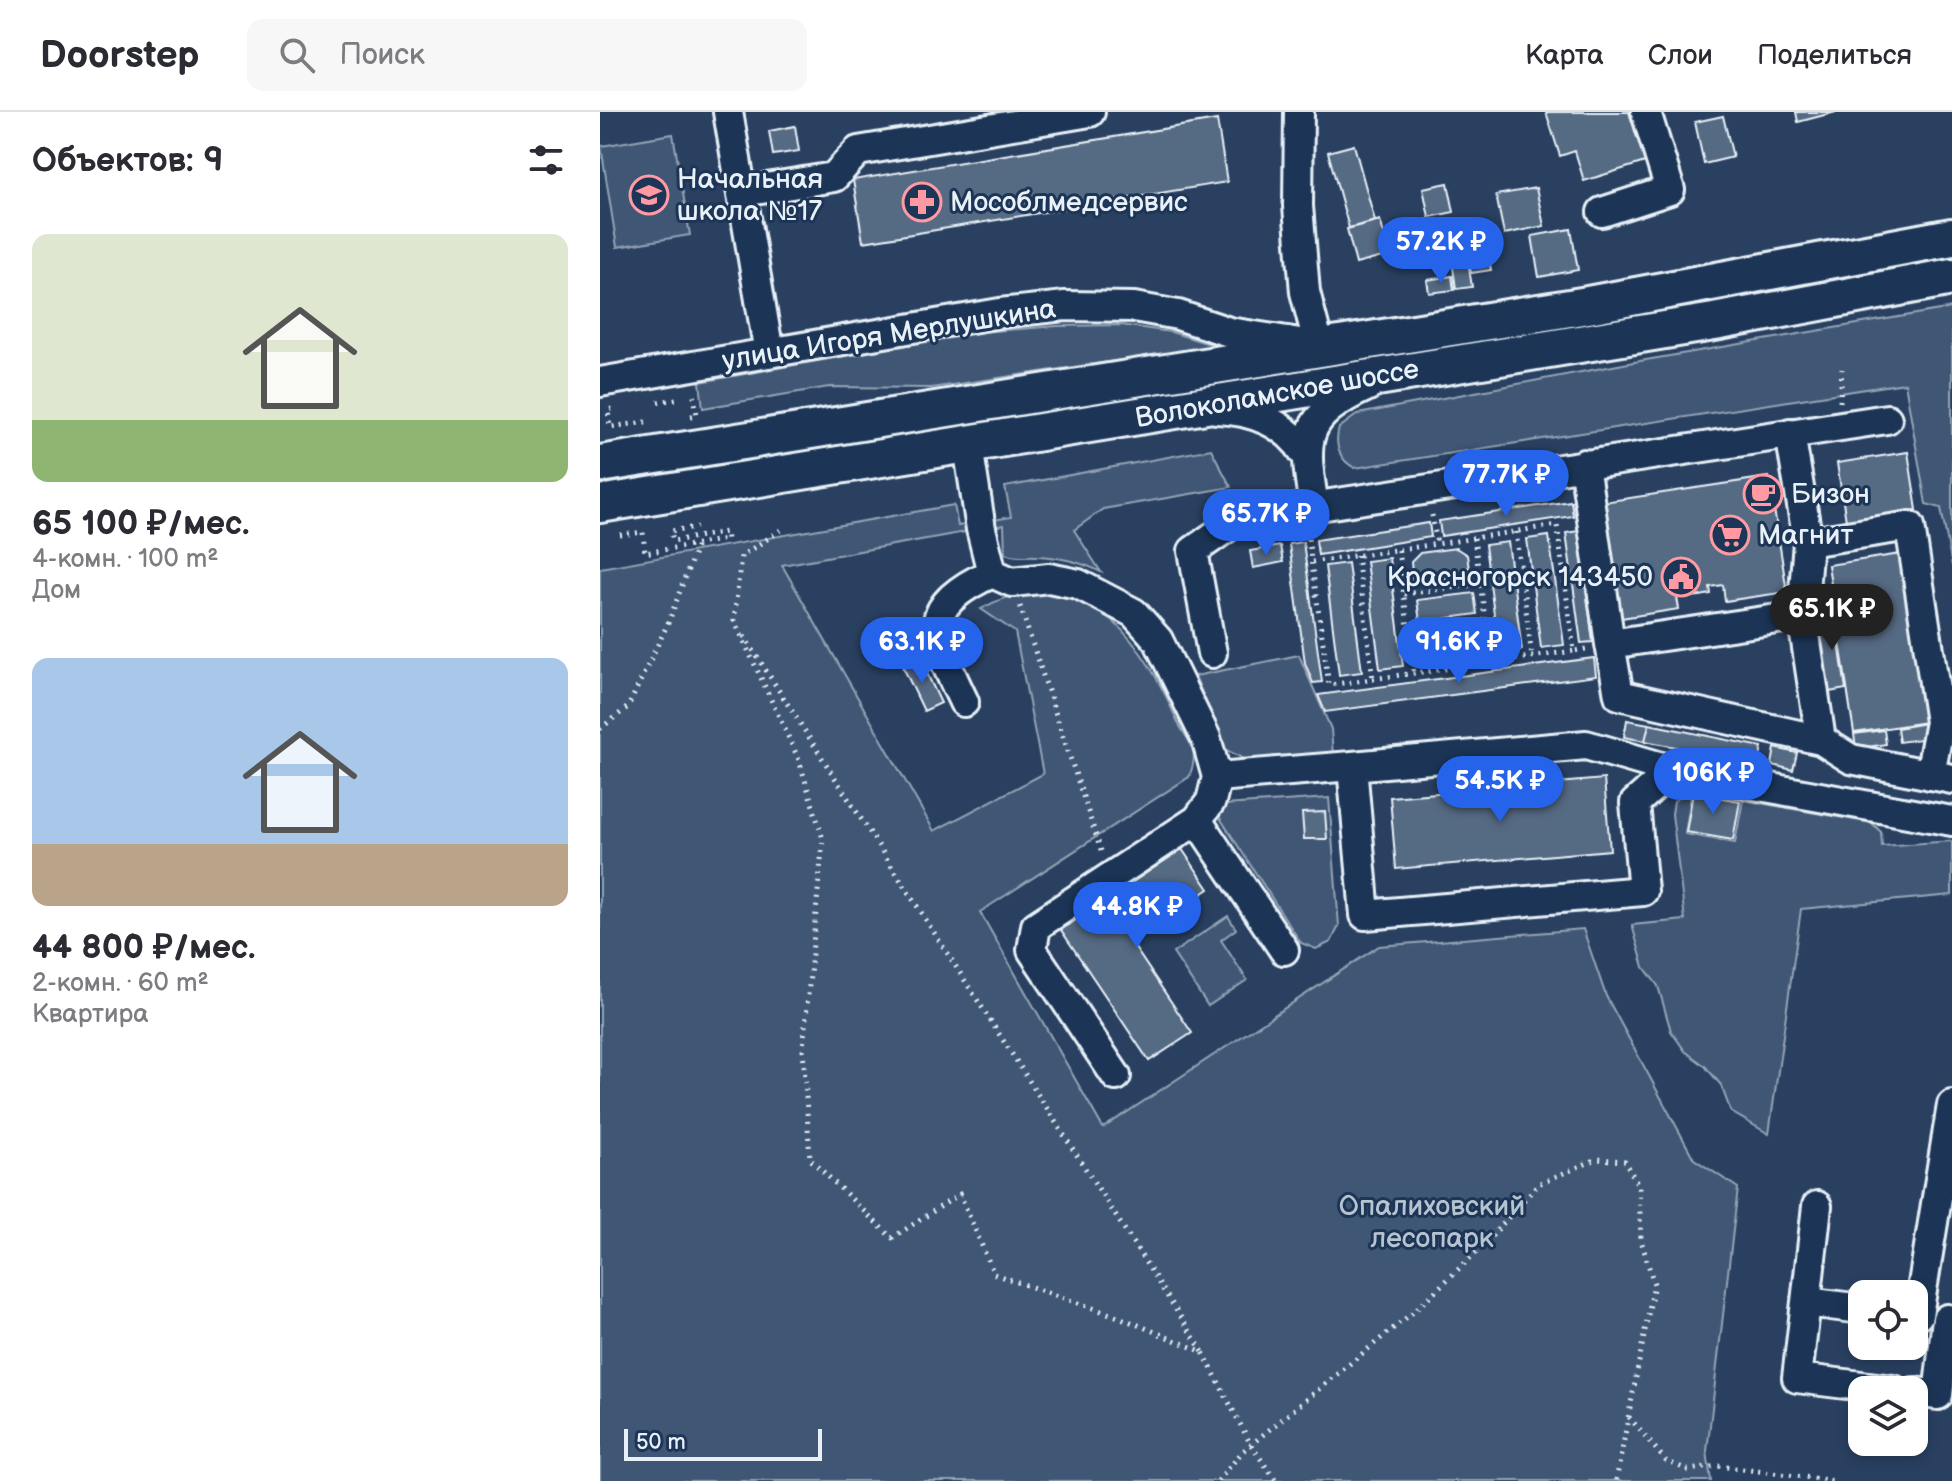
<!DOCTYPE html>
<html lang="ru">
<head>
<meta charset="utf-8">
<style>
	body { margin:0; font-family:"Balsamiq Sans",sans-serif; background:#f7f7f7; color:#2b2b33; height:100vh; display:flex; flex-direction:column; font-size:30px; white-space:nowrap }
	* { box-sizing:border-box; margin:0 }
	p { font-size:26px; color:#7c7c81 }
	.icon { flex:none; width:44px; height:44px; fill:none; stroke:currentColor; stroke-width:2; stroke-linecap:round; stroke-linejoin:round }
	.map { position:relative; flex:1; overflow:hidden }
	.panel { display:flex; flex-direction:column; background:#fff; width:600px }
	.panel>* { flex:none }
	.fabs { position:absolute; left:1248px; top:1168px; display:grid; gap:16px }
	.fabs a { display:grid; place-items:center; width:80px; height:80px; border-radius:16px; background:#fff; box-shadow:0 4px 12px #0003; font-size:40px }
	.scale { position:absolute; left:24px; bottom:20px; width:198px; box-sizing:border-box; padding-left:8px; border:4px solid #e8f1f8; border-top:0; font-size:22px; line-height:28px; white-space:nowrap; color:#e8f1f8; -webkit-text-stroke:6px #1d3557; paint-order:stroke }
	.price { position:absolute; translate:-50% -68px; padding:0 18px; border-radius:28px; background:#2563eb; color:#fff; font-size:26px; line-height:52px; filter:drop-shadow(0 2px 4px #0008) }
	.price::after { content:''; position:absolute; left:50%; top:48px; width:24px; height:18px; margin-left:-12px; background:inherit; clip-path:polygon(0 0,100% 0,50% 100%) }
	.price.on { background:#222; color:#fff }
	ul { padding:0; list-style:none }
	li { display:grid; align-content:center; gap:16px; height:424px; padding:0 32px }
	li span { display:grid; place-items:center; height:248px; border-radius:16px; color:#555 }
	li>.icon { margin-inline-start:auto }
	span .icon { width:144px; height:144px; fill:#fffc; stroke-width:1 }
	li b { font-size:34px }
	h2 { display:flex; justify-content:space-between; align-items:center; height:96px; padding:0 32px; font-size:34px }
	header { display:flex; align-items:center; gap:48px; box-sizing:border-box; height:112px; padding:0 40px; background:#fff; border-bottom:2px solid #e1e1e2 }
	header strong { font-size:38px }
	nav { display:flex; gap:44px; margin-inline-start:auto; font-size:28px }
	.search { width:560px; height:72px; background:#f7f7f7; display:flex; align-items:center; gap:20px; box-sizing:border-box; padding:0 28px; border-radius:16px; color:#7c7c81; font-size:30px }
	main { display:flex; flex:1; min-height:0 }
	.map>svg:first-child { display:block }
	.green { fill:#415774; stroke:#94a4b6; stroke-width:2 }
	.building { fill:#556a83; stroke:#e8f1f8; stroke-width:2 }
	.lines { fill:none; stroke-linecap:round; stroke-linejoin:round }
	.minor-casing { stroke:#e8f1f8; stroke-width:34 }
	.major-casing { stroke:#e8f1f8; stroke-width:42 }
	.path { stroke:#e8f1f8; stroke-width:5; stroke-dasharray:2 6; stroke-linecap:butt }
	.minor { stroke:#1d3557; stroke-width:28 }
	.major { stroke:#1d3557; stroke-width:36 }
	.labels { text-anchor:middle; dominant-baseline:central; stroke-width:6; stroke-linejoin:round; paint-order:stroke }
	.poi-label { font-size:28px; fill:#e8f1f8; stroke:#1d3557; text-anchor:start }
	.street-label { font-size:28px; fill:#e8f1f8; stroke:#1d3557 }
	.park-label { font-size:28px; fill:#b6c3d0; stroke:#1d3557 }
</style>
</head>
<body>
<header>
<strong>Doorstep</strong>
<div class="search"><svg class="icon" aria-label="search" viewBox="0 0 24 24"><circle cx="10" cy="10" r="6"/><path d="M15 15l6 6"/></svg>Поиск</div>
<nav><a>Карта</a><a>Слои</a><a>Поделиться</a></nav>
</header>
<main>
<section class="panel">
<h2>Объектов: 9<svg class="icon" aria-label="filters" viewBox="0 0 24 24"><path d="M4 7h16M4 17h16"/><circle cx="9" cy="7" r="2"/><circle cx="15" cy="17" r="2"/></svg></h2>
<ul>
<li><span style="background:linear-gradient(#dfe7d0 75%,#8fb573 0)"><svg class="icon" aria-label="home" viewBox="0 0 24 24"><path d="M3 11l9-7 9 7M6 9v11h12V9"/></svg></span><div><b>65 100 ₽/мес.</b><p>4-комн. · 100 m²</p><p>Дом</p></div></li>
<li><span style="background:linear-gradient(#a9c7e8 75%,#b9a48a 0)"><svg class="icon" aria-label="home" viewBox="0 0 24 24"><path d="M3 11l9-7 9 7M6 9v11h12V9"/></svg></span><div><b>44 800 ₽/мес.</b><p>2-комн. · 60 m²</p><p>Квартира</p></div></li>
</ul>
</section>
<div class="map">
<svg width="1352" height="1369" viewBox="0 0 1352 1369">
	<rect width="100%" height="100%" fill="#294061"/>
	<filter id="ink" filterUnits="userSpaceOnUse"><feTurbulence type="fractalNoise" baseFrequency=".0125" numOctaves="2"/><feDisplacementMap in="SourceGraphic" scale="16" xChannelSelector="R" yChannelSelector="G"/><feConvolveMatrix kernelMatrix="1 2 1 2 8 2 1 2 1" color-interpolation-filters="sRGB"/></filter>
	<g filter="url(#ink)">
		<path class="green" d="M73,22L90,123L17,135L1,34Z
			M1352,196V454L1341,396L1326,392L1305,271L755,356C739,348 734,333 739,316L758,302L1034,250Z
			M521,213L571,220L616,234L331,276L229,275L103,296L100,270L380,220L457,214Z
			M611,337L631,375L503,397L474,418L501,460C481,450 460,445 437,444C425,443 417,446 405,441L404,413L182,453L334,719L443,662L415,520L381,497C477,443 540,522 575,604C586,631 602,633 589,665L380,800L503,1016L779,834L983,817L1006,884L1094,1047L1138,1076L1107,1339L1111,1369H0V456L354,393L358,414L411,405L405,375Z
			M699,543L731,617L733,643L657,649L646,648L626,638L595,564Z
			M1092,678L1085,722L1135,731L1143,688L1272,711L1281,720L1282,734L1352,729V783L1201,797L1169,1022L1131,1000L1121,973L1105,954L1085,939L1071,919L1058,874L1044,855L1032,813L1085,808L1072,702L1074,689Z
			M729,686L739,814L731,830L716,837L701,831L618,703L624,693Z
			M628,804L636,817L621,828L647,868L608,894L573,841Z"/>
		<path class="building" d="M946,0H1029L1045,50L984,69L975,39L960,44Z
			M1196,0H1236L1198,10Z
			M1123,4L1133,45L1104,52L1095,10Z
			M617,8L627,70L263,130L253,68Z
			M195,14L199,39L173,43L169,19Z
			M754,33L775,109L749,116L728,40Z
			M848,71L854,100L829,105L823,76Z
			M936,76L944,114L904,122L896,83Z
			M780,108L790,143L756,152L747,117Z
			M971,117L978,158L939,165L932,124Z
			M864,125L872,175L856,177L849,127Z
			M887,135L891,158L871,161L867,139Z
			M852,164L854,178L829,181L827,168Z
			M1308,340L1317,398L1246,409L1237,351Z
			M1169,365L1187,480L1125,489L1123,473L1110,475L1111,482L1100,484L1088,485L1087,478L1076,480L1079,497L1021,506L1003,390Z
			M971,389L973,404L841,424L839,409Z
			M829,411L831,425L718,443L716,428Z
			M979,419L993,530L981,531L966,421Z
			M949,424L964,533L941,536L927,427Z
			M703,430L722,570L713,571L705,551L689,432Z
			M908,430L922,538L899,541L885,433Z
			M680,434L683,450L653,456L650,439Z
			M856,436L867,443L870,464L813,471L811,450L820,441Z
			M1301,442L1326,610L1254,621L1228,453Z
			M789,446L803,554L780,557L766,449Z
			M748,451L762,560L739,563L725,454Z
			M874,481L877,502L820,510L817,488Z
			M1234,499L1246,577L1229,580L1218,513L1224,501Z
			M878,521L881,541L824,549L821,528Z
			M994,546L996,564L725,600L718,583Z
			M320,547L341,591L324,599L303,555Z
			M1027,608L1049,612L1045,629L1024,625Z
			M1326,611L1329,626L1299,630L1297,616Z
			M1049,612L1162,635L1159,651L1045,629Z
			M1284,618L1286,632L1256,637L1254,622Z
			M1175,636L1197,641L1193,658L1172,653Z
			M1004,667L1010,738L796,757L790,685Z
			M1093,681L1140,689L1133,728L1086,720Z
			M725,700L727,727H704L702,701Z
			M582,737L609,777L531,830L592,921L549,949L461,818Z"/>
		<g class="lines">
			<g class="minor-casing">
				<path id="minor" d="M128,0L169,241
					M142,80L234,65L258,39L490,0
					M1002,100L1070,78L1046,0
					M0,270L400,201L465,194L534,195L578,203L629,220L719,234L705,180L698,94L699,0
					M616,297C652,298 687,311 706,343
					M368,334L381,417L392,461L412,470L449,466L478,472L534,501L558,528L606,626L617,665L611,689L597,708L436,814L432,838L516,964
					M984,352L1010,532L1184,506L1202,503L1208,430L1190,321
					M714,394C703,327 700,305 768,274
					M1208,430L1310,414L1340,610L1330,663
					M1202,503L1221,628
					M1010,532L1019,583L1221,628L1251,647L1352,667
					M612,541L593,439L640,406L1287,307
					M364,590C334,526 313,497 392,461
					M1072,658L1035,691L1043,779L765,803L752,654L986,633L1072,658L1352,709
					M617,665L752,654
					M597,708L684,838
					M1217,1094L1206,1190L1262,1197
					M1206,1190L1197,1266L1294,1278
					M1318,1203L1352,993
					M1314,1280L1338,1283L1347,1207"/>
			</g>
			<g class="major-casing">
				<path id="major" d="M0,352L988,193L1352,125
					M0,392L1114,210L1352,165"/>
			</g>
			<path class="path" d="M58,290L76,287
				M1240,290L1242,257
				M12,297L8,298L10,315L46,310
				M91,304L97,303L93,278
				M832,403L837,432L957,413L974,539L986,537
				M181,418L141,444L134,508L199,648L223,727L203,936L210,1047L292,1126L360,1082L394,1162L519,1205L603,1240L651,1333L676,1369
				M707,419L729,573L974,539
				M916,420L932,545
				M20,423L43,420L45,441L127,427L126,420L73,429L71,419L97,415
				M874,426L891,551
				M798,438L814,561
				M757,443L773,567
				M712,450L837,432
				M804,482L881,472
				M420,494L501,739
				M809,521L886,511
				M144,524L603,1240
				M0,617L28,595L69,509L97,433
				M1029,1305L1066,1349L1088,1358L1118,1354L1236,1369
				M618,1369L642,1340L812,1201L883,1134L938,1072L997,1047L1025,1049L1039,1075L1041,1128L1054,1172L1016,1369"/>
			<use href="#minor" class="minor"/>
			<use href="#major" class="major"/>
		</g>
	</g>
	<defs>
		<g id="school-ring" transform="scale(2)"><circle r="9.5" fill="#1d3557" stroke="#ff9aa2" stroke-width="1.5"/><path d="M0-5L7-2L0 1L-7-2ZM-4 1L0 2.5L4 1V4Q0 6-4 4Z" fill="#ff9aa2"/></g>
		<g id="pharmacy-ring" transform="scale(2)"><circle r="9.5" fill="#1d3557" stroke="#ff9aa2" stroke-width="1.5"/><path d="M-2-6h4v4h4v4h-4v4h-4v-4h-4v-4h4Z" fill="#ff9aa2"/></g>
		<g id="cafe-ring" transform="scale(2)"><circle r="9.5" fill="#1d3557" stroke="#ff9aa2" stroke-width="1.5"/><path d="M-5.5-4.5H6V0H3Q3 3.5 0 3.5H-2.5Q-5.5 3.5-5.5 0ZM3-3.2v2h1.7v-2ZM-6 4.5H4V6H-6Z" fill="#ff9aa2"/></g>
		<g id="supermarket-ring" transform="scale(2)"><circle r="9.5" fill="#1d3557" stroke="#ff9aa2" stroke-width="1.5"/><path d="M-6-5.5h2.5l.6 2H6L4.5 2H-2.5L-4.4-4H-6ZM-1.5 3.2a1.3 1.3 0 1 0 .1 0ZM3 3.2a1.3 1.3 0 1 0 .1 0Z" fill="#ff9aa2"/></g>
		<g id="civic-ring" transform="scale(2)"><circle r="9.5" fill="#1d3557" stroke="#ff9aa2" stroke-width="1.5"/><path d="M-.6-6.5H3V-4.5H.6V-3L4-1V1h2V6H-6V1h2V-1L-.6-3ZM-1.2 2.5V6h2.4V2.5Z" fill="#ff9aa2"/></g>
	</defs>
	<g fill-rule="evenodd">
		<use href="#school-ring" x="49" y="83"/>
		<use href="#pharmacy-ring" x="322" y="90"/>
		<use href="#cafe-ring" x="1163" y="382"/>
		<use href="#supermarket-ring" x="1130" y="423"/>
		<use href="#civic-ring" x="1081" y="465"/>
	</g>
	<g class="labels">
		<g class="poi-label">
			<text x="77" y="67">Начальная<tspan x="77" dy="32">школа №17</tspan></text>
			<text x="350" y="90">Мособлмедсервис</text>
			<text x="1191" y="382">Бизон</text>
			<text x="1158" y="423">Магнит</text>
			<text x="1053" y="465" text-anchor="end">Красногорск 143450</text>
		</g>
		<g class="street-label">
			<text transform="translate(289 223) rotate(-9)">улица Игоря Мерлушкина</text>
			<text transform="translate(677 282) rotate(-10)">Волоколамское шоссе</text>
		</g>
		<g class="park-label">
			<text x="832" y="1094">Опалиховский<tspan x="832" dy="32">лесопарк</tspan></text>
		</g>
	</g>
</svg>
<div class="fabs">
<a><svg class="icon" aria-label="locate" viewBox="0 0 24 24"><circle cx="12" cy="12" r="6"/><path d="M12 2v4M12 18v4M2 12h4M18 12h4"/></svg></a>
<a><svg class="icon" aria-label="layers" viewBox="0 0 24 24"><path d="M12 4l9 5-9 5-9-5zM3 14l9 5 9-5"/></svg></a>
</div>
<div class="scale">50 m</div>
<b class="price" style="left:841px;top:173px">57.2K ₽</b>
<b class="price" style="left:906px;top:406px">77.7K ₽</b>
<b class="price" style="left:666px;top:445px">65.7K ₽</b>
<b class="price on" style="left:1232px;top:540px">65.1K ₽</b>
<b class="price" style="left:322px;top:573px">63.1K ₽</b>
<b class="price" style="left:859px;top:573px">91.6K ₽</b>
<b class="price" style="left:1113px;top:704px">106K ₽</b>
<b class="price" style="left:900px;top:712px">54.5K ₽</b>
<b class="price" style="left:537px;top:838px">44.8K ₽</b>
</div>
</main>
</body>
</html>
